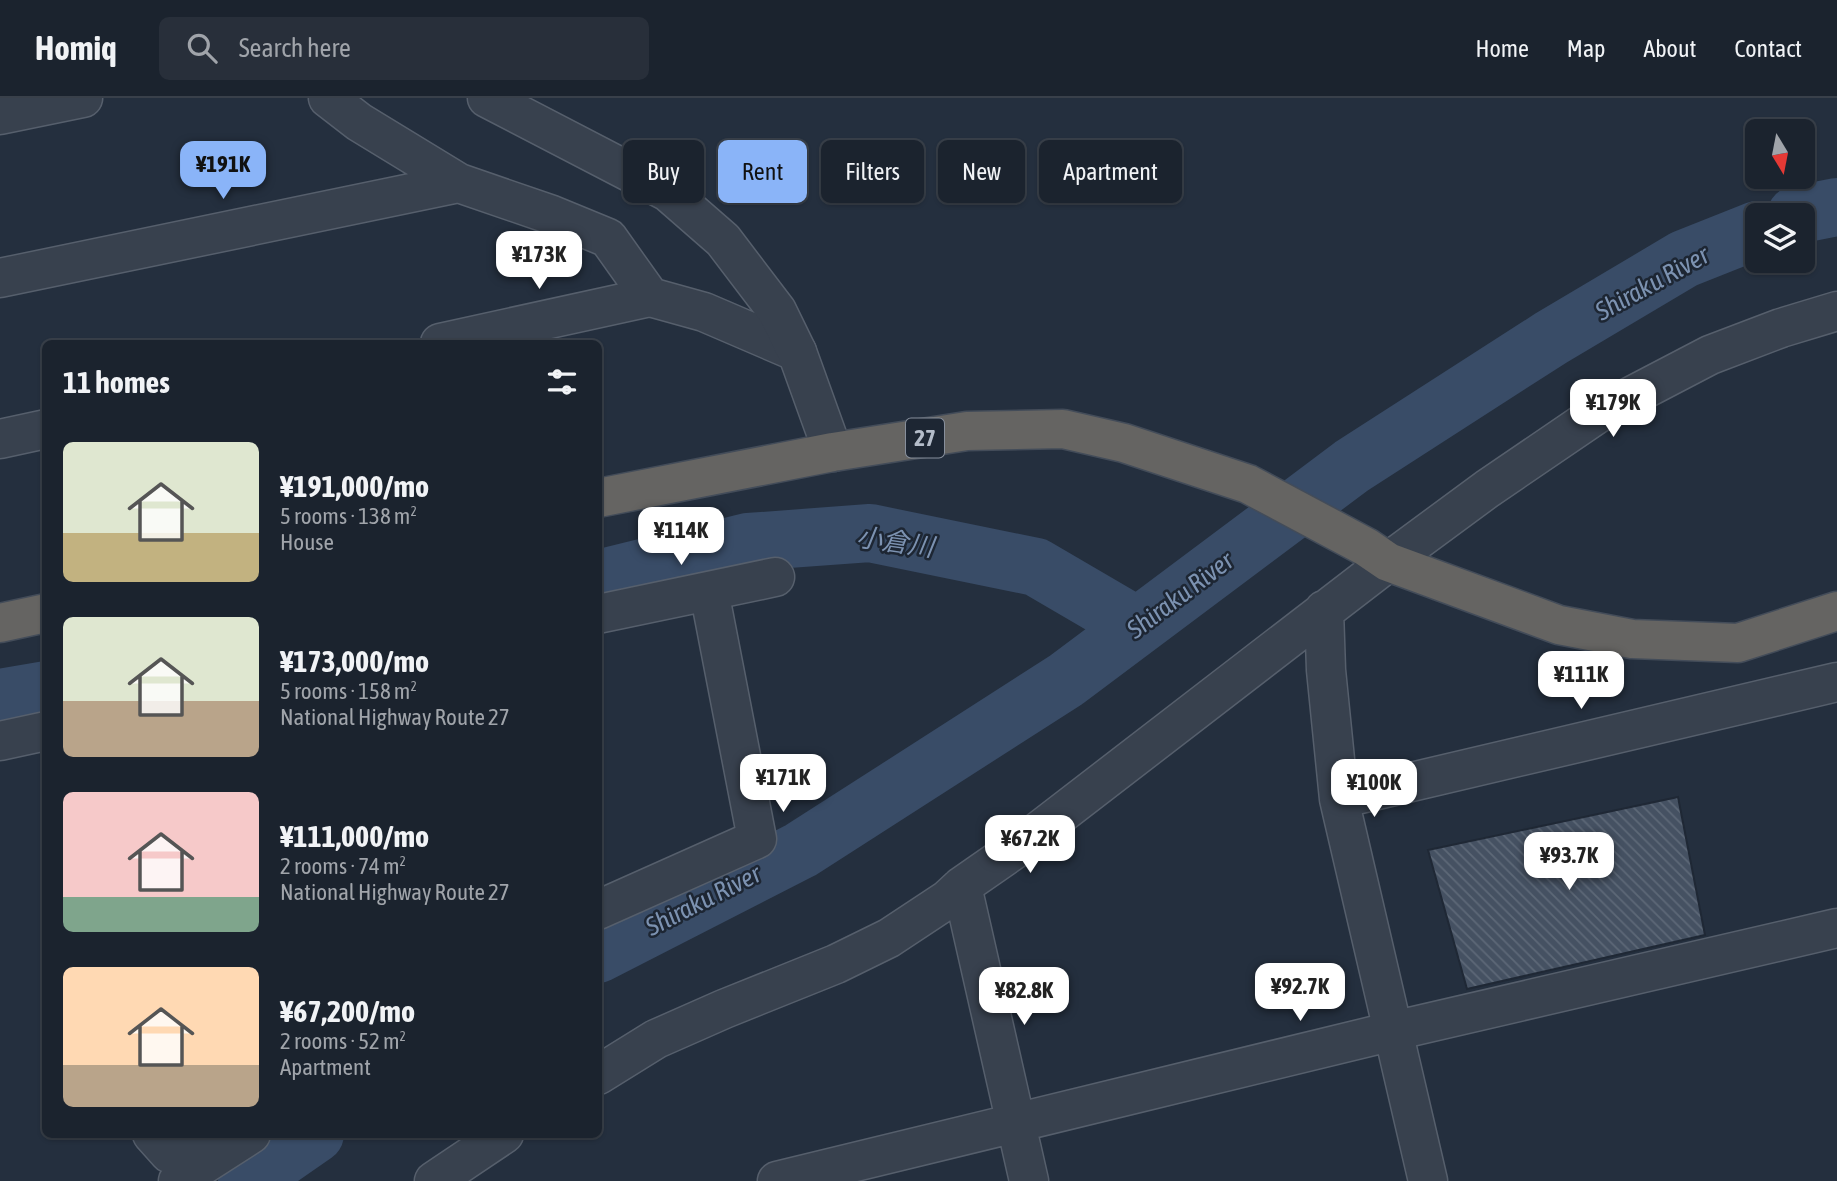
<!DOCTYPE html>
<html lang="en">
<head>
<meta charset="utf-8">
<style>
	body { margin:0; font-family:"Asap Condensed","Noto Sans JP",sans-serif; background:#282f3a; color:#f1f3f6; height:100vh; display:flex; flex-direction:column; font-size:26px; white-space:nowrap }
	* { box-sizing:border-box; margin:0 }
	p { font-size:23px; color:#a0a4aa }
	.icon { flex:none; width:38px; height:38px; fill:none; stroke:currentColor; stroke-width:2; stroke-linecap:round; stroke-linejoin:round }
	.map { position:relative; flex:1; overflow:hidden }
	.sheet { position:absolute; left:42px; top:242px; width:560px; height:798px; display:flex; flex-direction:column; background:#1b232e; border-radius:10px; box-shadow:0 2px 5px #0004,0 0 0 2px #39404a }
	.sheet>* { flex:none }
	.hud { position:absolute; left:623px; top:42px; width:665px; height:63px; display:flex; gap:14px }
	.needle { width:46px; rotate:170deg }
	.controls { position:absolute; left:1745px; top:21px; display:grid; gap:14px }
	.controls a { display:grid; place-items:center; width:70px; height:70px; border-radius:10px; background:#1b232e; box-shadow:0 2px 5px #0004,0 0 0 2px #39404a; font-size:35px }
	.price { position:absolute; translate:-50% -60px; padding:0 16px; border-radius:14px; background:#fff; color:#222; font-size:23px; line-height:46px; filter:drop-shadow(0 2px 4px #0008) }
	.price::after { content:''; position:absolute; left:50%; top:42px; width:21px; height:16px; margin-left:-10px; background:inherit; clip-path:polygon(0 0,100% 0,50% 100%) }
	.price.current { background:#8ab4f8; color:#111 }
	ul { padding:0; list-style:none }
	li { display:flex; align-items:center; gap:21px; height:175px; padding:0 21px }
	li span { display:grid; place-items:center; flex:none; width:196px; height:140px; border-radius:10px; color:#555 }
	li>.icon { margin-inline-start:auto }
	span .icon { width:84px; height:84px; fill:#fffc; stroke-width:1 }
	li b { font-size:30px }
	h2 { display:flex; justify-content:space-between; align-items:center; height:84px; padding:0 21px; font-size:30px }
	.tag { padding:0 24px; border-radius:10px; background:#1b232e; box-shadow:0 2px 5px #0004,0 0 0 2px #39404a; font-size:24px; line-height:63px }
	.tag.current { background:#8ab4f8; color:#111 }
	header { display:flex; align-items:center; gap:42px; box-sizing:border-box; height:98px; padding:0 35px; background:#1b232e; border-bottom:2px solid #39404a }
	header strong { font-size:33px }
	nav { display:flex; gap:38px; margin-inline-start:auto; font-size:24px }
	.search { width:490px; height:63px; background:#282f3a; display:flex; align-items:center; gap:18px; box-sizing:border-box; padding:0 24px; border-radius:10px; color:#a0a4aa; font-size:26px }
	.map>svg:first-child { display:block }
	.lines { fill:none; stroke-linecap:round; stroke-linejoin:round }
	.river { stroke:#394c67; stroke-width:58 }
	.building { fill:url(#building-back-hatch); stroke:#1f2835; stroke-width:2 }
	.minor-casing { stroke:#565f6c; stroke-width:41 }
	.tertiary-casing { stroke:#565f6c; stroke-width:41 }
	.trunk-casing { stroke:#434c59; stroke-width:41 }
	.minor { stroke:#38414e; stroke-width:38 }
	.tertiary { stroke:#38414e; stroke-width:38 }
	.trunk { stroke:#656462; stroke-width:38 }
	.labels { text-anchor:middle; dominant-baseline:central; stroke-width:5; stroke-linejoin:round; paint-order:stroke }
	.shield { fill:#1d2633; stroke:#878f9c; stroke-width:2 }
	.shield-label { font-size:23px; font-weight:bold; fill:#b4bcc9 }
	.water-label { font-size:26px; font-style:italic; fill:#7c92b1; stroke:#1d2633 }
</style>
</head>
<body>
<header>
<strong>Homiq</strong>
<div class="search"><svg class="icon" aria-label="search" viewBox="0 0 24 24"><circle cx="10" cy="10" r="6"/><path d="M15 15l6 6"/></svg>Search here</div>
<nav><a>Home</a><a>Map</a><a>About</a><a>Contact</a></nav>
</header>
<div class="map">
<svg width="1837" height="1083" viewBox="0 0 1837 1083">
	<defs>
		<pattern id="building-back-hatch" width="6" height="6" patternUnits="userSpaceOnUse" patternTransform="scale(1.75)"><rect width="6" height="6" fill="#455162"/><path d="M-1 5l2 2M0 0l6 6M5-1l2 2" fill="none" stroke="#5d6877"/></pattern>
	</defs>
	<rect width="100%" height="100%" fill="#242f3e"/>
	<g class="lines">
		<path class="river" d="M1796,117L1837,109
			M598,481L748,444L870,435L1036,469L1137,528
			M0,600L46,592
			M598,856L801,752L1066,582L1352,368L1551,240L1684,161L1757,132
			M247,1083L315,1036"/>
	</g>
	<path class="building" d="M1678,699L1705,837L1467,891L1428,752Z"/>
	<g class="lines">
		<g class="minor-casing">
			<path id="minor" d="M328,0L359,24L459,85L552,117L608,140L650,199
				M0,17L83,0
				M0,180L459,85
				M440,245L650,199L704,214L797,254
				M0,341L46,331
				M1324,512L1326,572L1339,701L1428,1083
				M598,516L775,479
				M0,643L46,633
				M1339,701L1837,584
				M962,788L1029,1083
				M598,812L757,741L709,493
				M598,977L656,941L724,911L836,866L889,840L948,801L962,788L1018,749L1388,464L1487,391L1597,316L1710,257L1781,230L1837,213
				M152,1036L169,1055L225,1052
				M178,1083L251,1036
				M434,1083L504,1036
				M777,1083L1393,933L1837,830"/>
		</g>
		<g class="tertiary-casing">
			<path id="tertiary" d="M487,0L668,94L723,142L777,213L797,254L833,354"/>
		</g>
		<g class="trunk-casing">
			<path id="trunk" d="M598,400L833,354L967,333L1063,331L1124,345L1248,386L1366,449L1388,464L1559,527L1632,541L1738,545L1837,513
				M0,525L46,515"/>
		</g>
		<use href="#minor" class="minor"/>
		<use href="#tertiary" class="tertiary"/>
		<use href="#trunk" class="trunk"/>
	</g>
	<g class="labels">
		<rect class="shield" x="906" y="320.5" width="38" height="39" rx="5"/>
		<g class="shield-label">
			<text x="925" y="340">27</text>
		</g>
		<g class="water-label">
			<text transform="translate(1652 185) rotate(-29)">Shiraku River</text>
			<text transform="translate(895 444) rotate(8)">小倉川</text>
			<text transform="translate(1180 497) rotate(-37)">Shiraku River</text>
			<text transform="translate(703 802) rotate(-27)">Shiraku River</text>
		</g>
	</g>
</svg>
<div class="controls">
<a><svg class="needle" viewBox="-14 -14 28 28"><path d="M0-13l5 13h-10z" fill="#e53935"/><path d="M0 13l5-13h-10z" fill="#a0a4aa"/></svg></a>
<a><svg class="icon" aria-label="layers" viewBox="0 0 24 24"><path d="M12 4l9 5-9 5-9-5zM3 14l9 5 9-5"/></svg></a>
</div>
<b class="price current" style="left:223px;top:103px">¥191K</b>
<b class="price" style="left:539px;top:193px">¥173K</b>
<b class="price" style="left:1613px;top:341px">¥179K</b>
<b class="price" style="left:681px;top:469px">¥114K</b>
<b class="price" style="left:1581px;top:613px">¥111K</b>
<b class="price" style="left:783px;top:716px">¥171K</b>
<b class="price" style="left:1374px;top:721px">¥100K</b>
<b class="price" style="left:1030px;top:777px">¥67.2K</b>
<b class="price" style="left:1569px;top:794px">¥93.7K</b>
<b class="price" style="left:1300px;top:925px">¥92.7K</b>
<b class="price" style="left:1024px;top:929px">¥82.8K</b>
<div class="hud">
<a class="tag">Buy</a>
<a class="tag current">Rent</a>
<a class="tag">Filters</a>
<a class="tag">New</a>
<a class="tag">Apartment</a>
</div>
<section class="sheet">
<h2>11 homes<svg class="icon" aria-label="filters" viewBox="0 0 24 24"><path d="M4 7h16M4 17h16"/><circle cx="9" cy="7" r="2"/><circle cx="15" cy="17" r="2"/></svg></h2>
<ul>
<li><span style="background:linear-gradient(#dfe7d0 65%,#c2b280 0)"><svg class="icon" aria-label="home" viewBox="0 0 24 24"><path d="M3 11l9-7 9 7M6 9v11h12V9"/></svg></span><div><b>¥191,000/mo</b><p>5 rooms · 138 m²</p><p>House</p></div></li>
<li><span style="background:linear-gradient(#dfe7d0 60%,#b9a48a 0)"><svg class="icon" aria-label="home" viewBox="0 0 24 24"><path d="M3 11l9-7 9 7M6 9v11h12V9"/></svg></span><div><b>¥173,000/mo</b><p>5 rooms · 158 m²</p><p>National Highway Route 27</p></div></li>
<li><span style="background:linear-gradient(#f6c9c9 75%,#7fa58c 0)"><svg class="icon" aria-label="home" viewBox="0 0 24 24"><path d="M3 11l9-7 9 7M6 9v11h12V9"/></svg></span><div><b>¥111,000/mo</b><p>2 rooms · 74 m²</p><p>National Highway Route 27</p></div></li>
<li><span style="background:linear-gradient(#ffd9b3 70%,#b9a48a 0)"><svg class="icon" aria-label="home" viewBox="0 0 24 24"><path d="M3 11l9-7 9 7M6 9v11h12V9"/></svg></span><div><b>¥67,200/mo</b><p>2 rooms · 52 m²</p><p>Apartment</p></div></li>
</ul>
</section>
</div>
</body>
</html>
